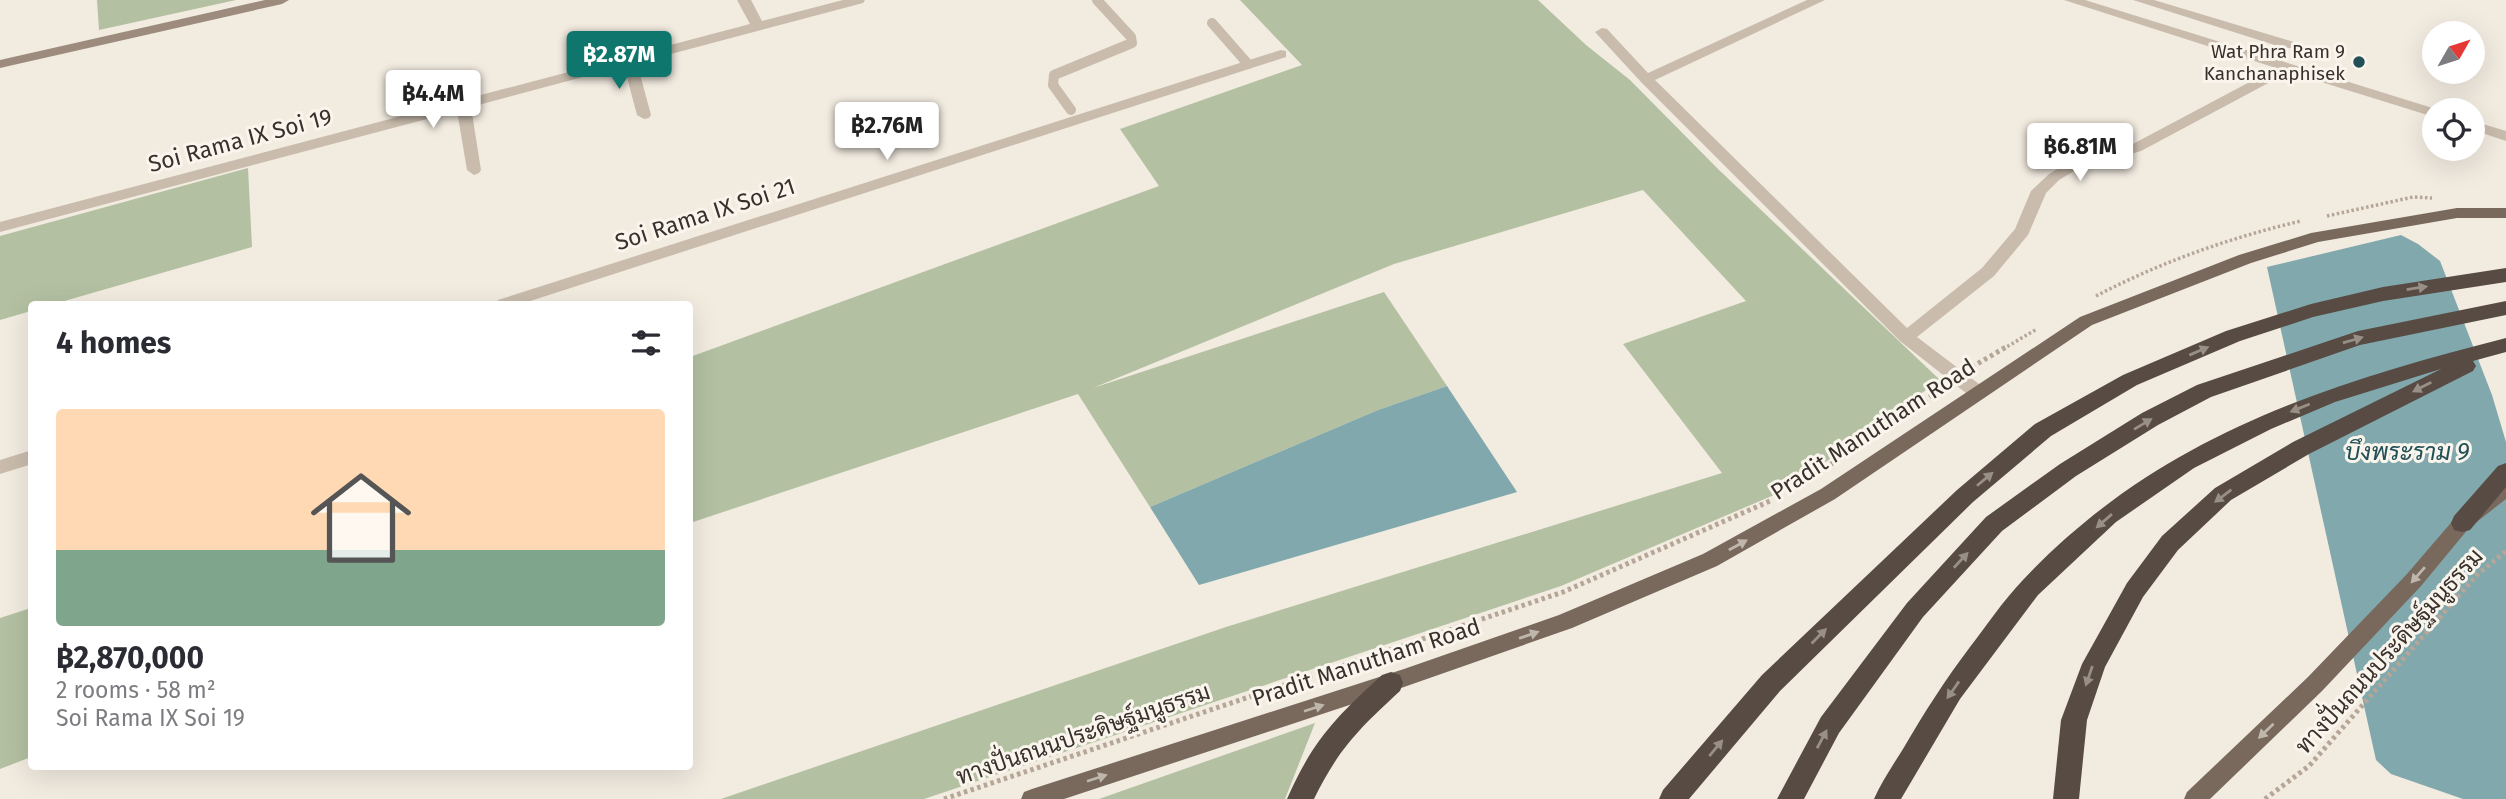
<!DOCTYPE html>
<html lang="en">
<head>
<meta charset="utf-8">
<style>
	body { margin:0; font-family:"Fira Sans",Sarabun,sans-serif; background:#f2f2f3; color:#2b2b33; height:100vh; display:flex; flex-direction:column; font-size:26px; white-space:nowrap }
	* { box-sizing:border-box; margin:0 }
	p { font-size:23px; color:#7c7c81 }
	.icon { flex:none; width:38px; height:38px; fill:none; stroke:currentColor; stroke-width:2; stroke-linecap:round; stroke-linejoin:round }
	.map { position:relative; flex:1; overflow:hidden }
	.side { position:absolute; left:28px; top:301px; width:665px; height:469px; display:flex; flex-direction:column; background:#fff; border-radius:7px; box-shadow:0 7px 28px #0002 }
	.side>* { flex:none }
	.needle { width:46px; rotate:51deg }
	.fabs { position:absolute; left:2422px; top:21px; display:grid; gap:14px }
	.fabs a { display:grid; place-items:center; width:63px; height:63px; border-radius:50%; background:#fff; box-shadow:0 7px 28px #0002; font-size:35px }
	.price { position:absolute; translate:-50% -60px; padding:0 16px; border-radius:7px; background:#fff; color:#222; font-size:23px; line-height:46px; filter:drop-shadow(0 2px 4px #0008) }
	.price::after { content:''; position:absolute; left:50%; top:42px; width:21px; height:16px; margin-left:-10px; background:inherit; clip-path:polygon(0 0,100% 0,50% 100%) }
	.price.selected { background:#0f766e; color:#fff }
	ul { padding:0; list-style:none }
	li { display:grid; align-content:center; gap:14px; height:371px; padding:0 28px }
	li span { display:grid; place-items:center; height:217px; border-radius:7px; color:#555 }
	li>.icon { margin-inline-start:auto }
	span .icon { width:126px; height:126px; fill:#fffc; stroke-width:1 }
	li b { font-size:30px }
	h2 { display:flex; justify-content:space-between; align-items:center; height:84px; padding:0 28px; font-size:30px }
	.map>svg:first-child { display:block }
	.green { fill:#b3c0a1 }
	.water { fill:#81a8ad }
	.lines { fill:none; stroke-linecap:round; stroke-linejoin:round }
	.path-far1 { stroke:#b5a697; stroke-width:3.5; stroke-dasharray:2.5 2.5; stroke-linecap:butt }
	.path { stroke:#b5a697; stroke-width:5; stroke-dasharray:3.5 3.5; stroke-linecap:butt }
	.lane { stroke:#c9bcad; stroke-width:10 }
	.street { fill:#c9bcad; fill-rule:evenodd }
	.secondary { fill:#9d8c7e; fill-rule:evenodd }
	.primary { fill:#79695d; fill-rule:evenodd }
	.highway { fill:#584b43; fill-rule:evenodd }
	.oneway { fill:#988f87 }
	.oneway2 { fill:#bfb6ac }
	.poi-dot { fill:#235057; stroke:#f9f5ed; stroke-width:2.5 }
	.labels { text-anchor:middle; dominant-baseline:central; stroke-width:6; stroke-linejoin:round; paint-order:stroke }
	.far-poi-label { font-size:19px; fill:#38302b; stroke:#f9f5ed; text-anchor:end }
	.street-label { font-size:23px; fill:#38302b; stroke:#f9f5ed }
	.water-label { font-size:24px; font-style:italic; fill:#235057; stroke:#f9f5ed }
</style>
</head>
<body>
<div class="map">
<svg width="2506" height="799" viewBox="0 0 2506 799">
	<rect width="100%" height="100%" fill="#f2ebe0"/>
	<path class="green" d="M97,0H236L99,30Z
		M1240,0H1538L1586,45L1630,80L1718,169L1940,380L1788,489L1561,586L924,799H721L1226,627L1722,473L1623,344L1746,301L1643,190L1394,264L1093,388L1384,292L1447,386L1378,410L1150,507L1078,394L690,523V357L1159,186L1120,129L1302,65Z
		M248,168L252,247L54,304H32L31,311L0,320V236Z
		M31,608V757L0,769V618Z
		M1315,723L1285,799H1099Z"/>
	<path class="water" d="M2401,235L2418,244L2440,261L2492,395L2506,442V799H2463L2391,774L2376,760L2267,267Z
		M1447,386L1517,492L1199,585L1150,507L1378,410Z"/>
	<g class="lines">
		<path class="path-far1" d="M2327,216L2413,197L2432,198
			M2096,296C2161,262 2229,238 2301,221
			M2003,349L2037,329"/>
		<path class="path" d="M1972,367L2006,347
			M1808,480L1942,388
			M944,799L1563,592L1770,501
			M2265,799L2309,766L2477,575L2506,551"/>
		<path class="lane" d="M1212,23L1248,64
			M1071,110L1053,85L1054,75L1132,43L1131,37L1097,0"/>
		<path class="street" d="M737,0H751L762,21L843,0H865L863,3L637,63L651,115L649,118L644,119L637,115L624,66L471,107L481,170L479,173L474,175L467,170L457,111L0,232V222L750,24Z
			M1807,0H1825L1655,80L1907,328L1982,268L2015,229L2031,191L2049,174L2064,165L2131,145L2276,68L2064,0H2085L2439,110H2434V117L2289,72L2141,151L2074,171L2059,180L2046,193L2028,235L1994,276L1917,337L1983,387L1986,392L1983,397H1971L1900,341L1641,82L1595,32L1602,28L1607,29L1648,73Z
			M2133,0H2154L2294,42L2296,45L2294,48H2284Z
			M1281,50L1286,51V57L521,304H496L498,300Z
			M2473,121L2506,131V141L2473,130Z
			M32,450V464L0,474V460Z"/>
		<path class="secondary" d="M265,0H289L282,4L0,68V60Z"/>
		<path class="primary" d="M2457,208H2506V218H2457L2318,242L2251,263L2092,325L1835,499L1717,566L1572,628L1404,687L1064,799H1021L1024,792L1032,789L1404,669L1559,615L1703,554L1821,489L2080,317L2239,255L2311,233Z
			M2506,482V499L2469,528L2421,586L2322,691L2210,799H2184L2187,792L2308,677L2407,574L2455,518Z"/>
		<path class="highway" d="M2506,268V282L2383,301L2313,317L2240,341L2137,385L2051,436L1973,502L1780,691L1689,799H1659L1663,790L1762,675L1957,490L2035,424L2123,375L2226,331L2311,304L2383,287Z
			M2506,301V315L2360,345L2211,397L2158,425L2076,476L2002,531L1923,617L1839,733L1804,799H1777L1821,717L1907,603L1986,517L2060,464L2142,413L2197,385L2358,331Z
			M2506,338V352L2473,361L2476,366L2473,371L2309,454L2231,500L2178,550L2143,597L2105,667L2087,720L2079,799H2053L2061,720L2082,664L2127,583L2162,536L2215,488L2293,442L2441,369L2335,402L2271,429L2194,468L2116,522L2038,595L1960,699L1901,799H1874C1882,781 1893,765 1903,749C1924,713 1945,680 1970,647C1987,625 2003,601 2022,581C2156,438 2322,385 2506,338Z
			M2506,463V487L2470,530L2462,532L2454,530L2451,523L2454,516L2498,466Z
			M1391,672L1400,675L1403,683L1400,691C1359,729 1339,748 1314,799H1287C1313,740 1336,717 1382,675Z"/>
	</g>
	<defs><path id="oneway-solid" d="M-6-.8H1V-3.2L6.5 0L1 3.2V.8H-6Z" transform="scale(1.75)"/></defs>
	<g class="oneway">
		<use href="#oneway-solid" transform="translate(2417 288) rotate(-9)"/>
		<use href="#oneway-solid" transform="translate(2353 340) rotate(-16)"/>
		<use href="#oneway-solid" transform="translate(2199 351) rotate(-23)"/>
		<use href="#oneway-solid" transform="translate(2422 387) rotate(153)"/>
		<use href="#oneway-solid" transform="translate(2300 408) rotate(158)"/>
		<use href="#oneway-solid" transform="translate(2143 424) rotate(-31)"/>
		<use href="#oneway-solid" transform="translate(1985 479) rotate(-40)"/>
		<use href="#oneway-solid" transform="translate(2223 496) rotate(143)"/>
		<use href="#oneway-solid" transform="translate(2104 521) rotate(139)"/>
		<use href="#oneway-solid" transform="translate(1961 560) rotate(-47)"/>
		<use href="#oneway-solid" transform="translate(1819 636) rotate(-45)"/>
		<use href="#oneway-solid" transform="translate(2089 676) rotate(109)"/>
		<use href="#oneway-solid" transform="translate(1953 690) rotate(125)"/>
		<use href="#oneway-solid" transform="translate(1822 739) rotate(-62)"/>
		<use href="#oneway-solid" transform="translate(1716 748) rotate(-50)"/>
	</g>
	<g class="oneway2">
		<use href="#oneway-solid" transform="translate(1738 545) rotate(-29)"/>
		<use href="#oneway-solid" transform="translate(2418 575) rotate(131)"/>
		<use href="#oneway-solid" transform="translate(1529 635) rotate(-19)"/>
		<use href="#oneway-solid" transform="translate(1314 708) rotate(-18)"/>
		<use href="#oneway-solid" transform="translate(2266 731) rotate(136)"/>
		<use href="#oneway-solid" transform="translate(1097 778) rotate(-18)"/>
	</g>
	<circle class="poi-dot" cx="2359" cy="62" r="7"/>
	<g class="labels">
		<g class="far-poi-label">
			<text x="2345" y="51">Wat Phra Ram 9<tspan x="2345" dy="22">Kanchanaphisek</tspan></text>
		</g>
		<g class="street-label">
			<text transform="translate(240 140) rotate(-15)">Soi Rama IX Soi 19</text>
			<text transform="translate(705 214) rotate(-18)">Soi Rama IX Soi 21</text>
			<text transform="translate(1873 429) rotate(-33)">Pradit Manutham Road</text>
			<text transform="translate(2389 651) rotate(-48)">ทางปั่นถนนประดิษฐ์มนูธรรม</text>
			<text transform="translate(1366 662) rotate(-18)">Pradit Manutham Road</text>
			<text transform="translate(1083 734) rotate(-19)">ทางปั่นถนนประดิษฐ์มนูธรรม</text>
		</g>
		<g class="water-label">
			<text x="2407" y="452">บึงพระราม 9</text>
		</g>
	</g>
</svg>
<div class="fabs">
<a><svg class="needle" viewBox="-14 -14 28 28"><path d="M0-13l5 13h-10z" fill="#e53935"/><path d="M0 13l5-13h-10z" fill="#7c7c81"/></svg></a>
<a><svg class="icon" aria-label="locate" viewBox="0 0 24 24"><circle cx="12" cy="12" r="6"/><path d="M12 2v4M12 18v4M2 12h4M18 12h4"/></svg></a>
</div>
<b class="price selected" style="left:619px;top:91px">฿2.87M</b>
<b class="price" style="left:433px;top:130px">฿4.4M</b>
<b class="price" style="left:887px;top:162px">฿2.76M</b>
<b class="price" style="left:2080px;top:183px">฿6.81M</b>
<section class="side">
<h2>4 homes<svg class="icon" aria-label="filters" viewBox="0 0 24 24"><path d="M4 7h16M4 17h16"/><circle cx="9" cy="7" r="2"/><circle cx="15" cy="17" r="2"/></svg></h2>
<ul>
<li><span style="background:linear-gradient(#ffd9b3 65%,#7fa58c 0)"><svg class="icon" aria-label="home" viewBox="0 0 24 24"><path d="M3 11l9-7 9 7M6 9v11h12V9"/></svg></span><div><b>฿2,870,000</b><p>2 rooms · 58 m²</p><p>Soi Rama IX Soi 19</p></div></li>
</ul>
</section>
</div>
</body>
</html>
